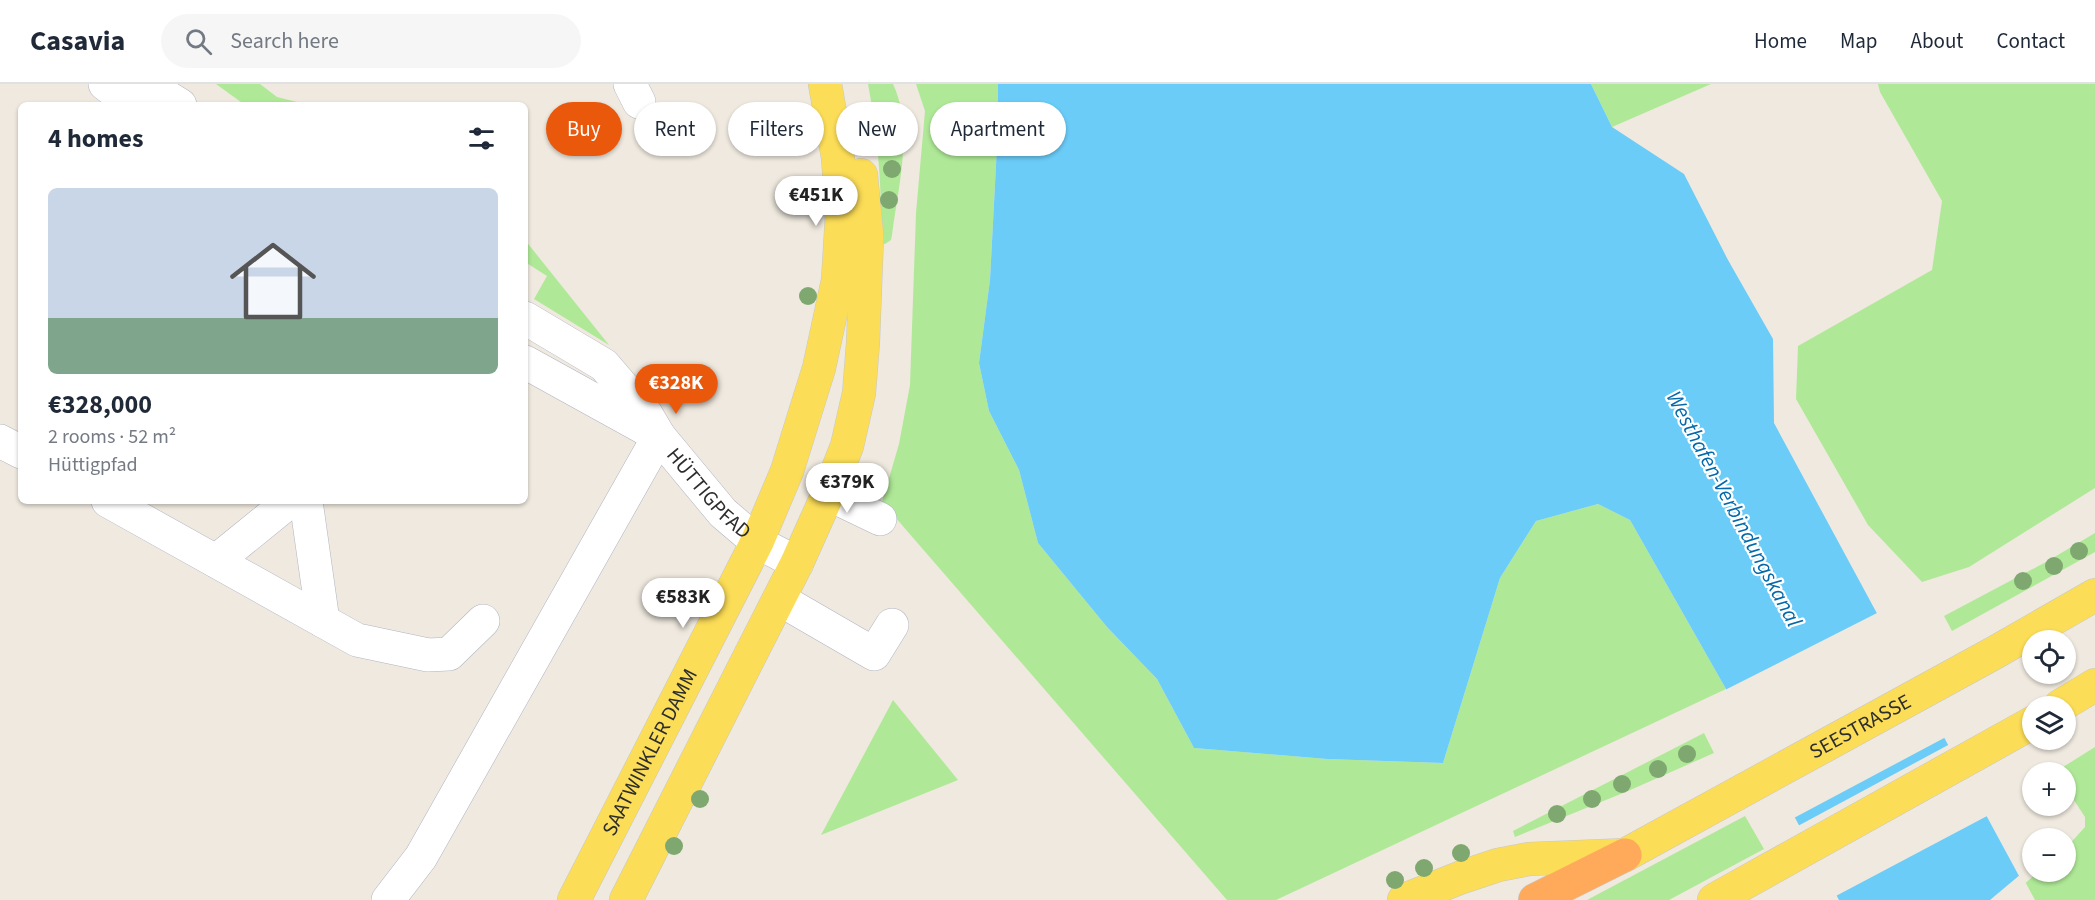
<!DOCTYPE html>
<html lang="en">
<head>
<meta charset="utf-8">
<style>
	body { margin:0; font-family:"Source Sans 3",sans-serif; background:#f6f6f7; color:#1f2937; height:100vh; display:flex; flex-direction:column; font-size:22px; white-space:nowrap }
	* { box-sizing:border-box; margin:0 }
	p { font-size:20px; color:#747a83 }
	.icon { flex:none; width:33px; height:33px; fill:none; stroke:currentColor; stroke-width:2; stroke-linecap:round; stroke-linejoin:round }
	.map { position:relative; flex:1; overflow:hidden }
	.side { position:absolute; left:18px; top:18px; width:510px; height:402px; display:flex; flex-direction:column; background:#fff; border-radius:9px; box-shadow:0 2px 4px #0004 }
	.side>* { flex:none }
	.guide { position:absolute; left:546px; top:18px; width:570px; height:54px; display:flex; gap:12px }
	.buttons { position:absolute; left:2022px; top:546px; display:grid; gap:12px }
	.buttons a { display:grid; place-items:center; width:54px; height:54px; border-radius:50%; background:#fff; box-shadow:0 2px 4px #0004; font-size:30px }
	.price { position:absolute; translate:-50% -51px; padding:0 14px; border-radius:21px; background:#fff; color:#222; font-size:20px; line-height:39px; filter:drop-shadow(0 2px 3px #0008) }
	.price::after { content:''; position:absolute; left:50%; top:36px; width:18px; height:14px; margin-left:-9px; background:inherit; clip-path:polygon(0 0,100% 0,50% 100%) }
	.price.selected { background:#ea580c; color:#fff }
	ul { padding:0; list-style:none }
	li { display:grid; align-content:center; gap:12px; height:318px; padding:0 30px }
	li span { display:grid; place-items:center; height:186px; border-radius:9px; color:#555 }
	li>.icon { margin-inline-start:auto }
	span .icon { width:108px; height:108px; fill:#fffc; stroke-width:1 }
	li b { font-size:26px }
	h2 { display:flex; justify-content:space-between; align-items:center; height:72px; padding:0 30px; font-size:26px }
	.chip { padding:0 21px; border-radius:27px; background:#fff; box-shadow:0 2px 4px #0004; font-size:21px; line-height:54px }
	.chip.selected { background:#ea580c; color:#fff }
	header { display:flex; align-items:center; gap:36px; box-sizing:border-box; height:84px; padding:0 30px; background:#fff; border-bottom:2px solid #e0e1e3 }
	header strong { font-size:28px }
	nav { display:flex; gap:33px; margin-inline-start:auto; font-size:21px }
	.search { width:420px; height:54px; background:#f6f6f7; display:flex; align-items:center; gap:15px; box-sizing:border-box; padding:0 21px; border-radius:33px; color:#747a83; font-size:22px }
	.map>svg:first-child { display:block }
	.green { fill:#afe997 }
	.water { fill:#6bccf8 }
	.pier { fill:#efe9df }
	.lines { fill:none; stroke-linecap:round; stroke-linejoin:round }
	.minor-casing { stroke:#b2b4c1; stroke-width:34 }
	.major-casing { stroke:#c8c8c8; stroke-width:34 }
	.highway-casing { stroke:#c8c8c8; stroke-width:34 }
	.minor { stroke:#fff; stroke-width:33 }
	.major { stroke:#fcdd57; stroke-width:33 }
	.highway { stroke:#ffa95a; stroke-width:33 }
	.tree { fill:#7fa870 }
	.labels { text-anchor:middle; dominant-baseline:central; stroke-width:4.5; stroke-linejoin:round; paint-order:stroke }
	.street-label { font-size:21px; fill:#2d2d2d; stroke:#fff }
	.water-label { font-size:22px; font-style:italic; fill:#0369ab; stroke:#fff }
</style>
</head>
<body>
<header>
<strong>Casavia</strong>
<div class="search"><svg class="icon" aria-label="search" viewBox="0 0 24 24"><circle cx="10" cy="10" r="6"/><path d="M15 15l6 6"/></svg>Search here</div>
<nav><a>Home</a><a>Map</a><a>About</a><a>Contact</a></nav>
</header>
<div class="map">
<svg width="2095" height="816" viewBox="0 0 2095 816">
	<rect width="100%" height="100%" fill="#efe9df"/>
	<path class="green" d="M216,0H260L277,13L309,21H245Z
		M868,0H893C914,45 898,103 892,151L891,156L885,160L882,159L881,156C882,103 878,53 868,0Z
		M916,0H998V43L990,196L979,279L989,327L1019,386L1038,459L1107,543L1157,595L1194,664L1327,675L1443,679L1500,494L1536,437L1598,420L1630,436L1726,605L1276,816H1227L882,418L899,360L910,301L916,129L925,27Z
		M1591,0H1711L1612,43Z
		M1878,0H2095V404L1969,483L1922,498L1868,441L1796,315L1798,262L1932,186L1942,117L1880,8Z
		M525,156L609,261L534,215L547,192L525,178Z
		M2095,449V468L1952,547L1944,532L2046,478Z
		M893,616L958,696L821,751Z
		M1704,649L1714,669L1628,707L1515,753L1513,747Z
		M2095,663V816H2006L2038,788H2066V764L2085,743V733L2066,704V688H2055Z
		M1745,732L1764,765L1669,816H1587Z"/>
	<path class="water" d="M998,0H1591L1612,43L1684,90L1728,176L1773,255L1774,339L2032,816H1839L1726,605L1630,436L1598,420L1536,437L1500,494L1443,679L1327,675L1194,664L1157,595L1107,543L1038,459L1019,386L989,327L979,279L990,196L998,43Z"/>
	<path class="pier" d="M1879,528L1946,653L1792,735L1723,607Z
		M1950,660L1989,731L1834,813L1796,743Z
		M2021,790L2035,816H1990Z"/>
	<g class="lines">
		<g class="minor-casing">
			<g id="minor">
				<path d="M105,0L133,21"/>
				<path d="M146,0L180,21"/>
				<path d="M630,0L639,18"/>
				<path id="s1" d="M525,234L604,281L646,330L659,352L723,429L757,458L797,479"/>
				<path d="M0,357L21,368"/>
				<path d="M828,410L880,435"/>
				<path d="M108,417L357,556L428,571L449,570L483,537"/>
				<path d="M306,417L323,537"/>
				<path d="M216,477L290,417"/>
				<path d="M779,515L874,570L892,541"/>
				<path d="M388,816L421,773L659,352L525,278"/>
			</g>
		</g>
		<g class="major-casing">
			<g id="major">
				<path d="M2060,622L2095,601"/>
				<path id="s2" d="M574,816L757,458L787,387L819,284L838,196L842,129L838,74L825,0"/>
				<path d="M626,816L797,479L828,410L847,362L859,309L863,259L867,153L861,91"/>
				<path id="s3" d="M1404,816L1462,793L1498,781L1529,775L1625,771L1994,569L2095,511"/>
				<path d="M1714,816L2032,639"/>
			</g>
		</g>
		<g class="highway-casing">
			<path id="highway" d="M1535,816L1625,771"/>
		</g>
		<use href="#minor" class="minor"/>
		<use href="#major" class="major"/>
		<use href="#highway" class="highway"/>
	</g>
	<g class="tree">
		<circle cx="896" cy="41" r="9"/>
		<circle cx="808" cy="50" r="9"/>
		<circle cx="892" cy="85" r="9"/>
		<circle cx="813" cy="107" r="9"/>
		<circle cx="889" cy="116" r="9"/>
		<circle cx="808" cy="212" r="9"/>
		<circle cx="2079" cy="467" r="9"/>
		<circle cx="2054" cy="482" r="9"/>
		<circle cx="2023" cy="497" r="9"/>
		<circle cx="1687" cy="670" r="9"/>
		<circle cx="1658" cy="685" r="9"/>
		<circle cx="1622" cy="700" r="9"/>
		<circle cx="700" cy="715" r="9"/>
		<circle cx="1592" cy="715" r="9"/>
		<circle cx="1557" cy="730" r="9"/>
		<circle cx="674" cy="762" r="9"/>
		<circle cx="1461" cy="769" r="9"/>
		<circle cx="1424" cy="784" r="9"/>
		<circle cx="1395" cy="796" r="9"/>
	</g>
	<g class="labels">
		<g class="street-label">
			<text stroke="none"><textPath href="#s1" startOffset="258">HÜTTIGPFAD</textPath></text>
			<text stroke="none"><textPath href="#s3" startOffset="496">SEESTRASSE</textPath></text>
			<text stroke="none"><textPath href="#s2" startOffset="166">SAATWINKLER DAMM</textPath></text>
		</g>
		<g class="water-label">
			<text transform="translate(1734 425) rotate(62)">Westhafen-Verbindungskanal</text>
		</g>
	</g>
</svg>
<div class="buttons">
<a><svg class="icon" aria-label="locate" viewBox="0 0 24 24"><circle cx="12" cy="12" r="6"/><path d="M12 2v4M12 18v4M2 12h4M18 12h4"/></svg></a>
<a><svg class="icon" aria-label="layers" viewBox="0 0 24 24"><path d="M12 4l9 5-9 5-9-5zM3 14l9 5 9-5"/></svg></a>
<a>+</a>
<a>−</a>
</div>
<b class="price" style="left:816px;top:143px">€451K</b>
<b class="price selected" style="left:676px;top:331px">€328K</b>
<b class="price" style="left:847px;top:430px">€379K</b>
<b class="price" style="left:683px;top:545px">€583K</b>
<div class="guide">
<a class="chip selected">Buy</a>
<a class="chip">Rent</a>
<a class="chip">Filters</a>
<a class="chip">New</a>
<a class="chip">Apartment</a>
</div>
<section class="side">
<h2>4 homes<svg class="icon" aria-label="filters" viewBox="0 0 24 24"><path d="M4 7h16M4 17h16"/><circle cx="9" cy="7" r="2"/><circle cx="15" cy="17" r="2"/></svg></h2>
<ul>
<li><span style="background:linear-gradient(#c9d6e8 70%,#7fa58c 0)"><svg class="icon" aria-label="home" viewBox="0 0 24 24"><path d="M3 11l9-7 9 7M6 9v11h12V9"/></svg></span><div><b>€328,000</b><p>2 rooms · 52 m²</p><p>Hüttigpfad</p></div></li>
</ul>
</section>
</div>
</body>
</html>
